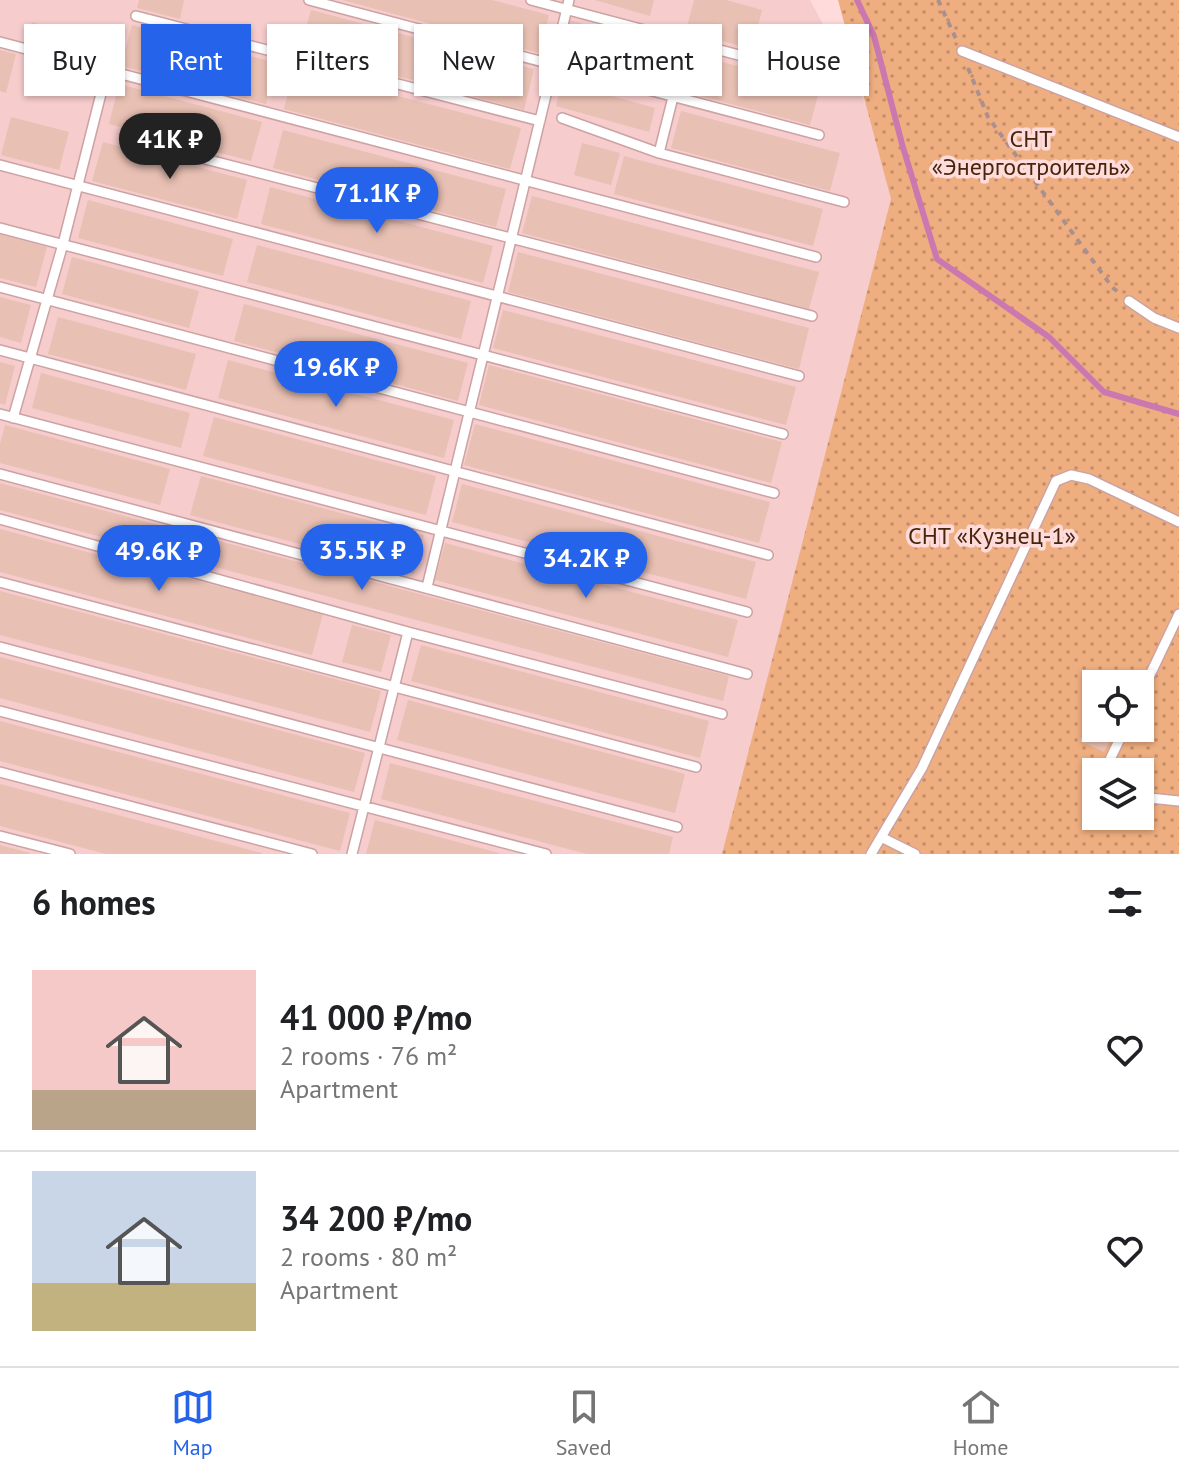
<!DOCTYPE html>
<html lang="en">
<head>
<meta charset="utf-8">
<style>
	body { margin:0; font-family:"PT Sans",sans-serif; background:#f2f2f2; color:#202124; height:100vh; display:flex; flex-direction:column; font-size:30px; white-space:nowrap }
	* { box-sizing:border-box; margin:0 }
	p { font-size:26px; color:#757577 }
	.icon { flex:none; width:44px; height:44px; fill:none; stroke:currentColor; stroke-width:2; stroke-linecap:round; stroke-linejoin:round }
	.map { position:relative; height:854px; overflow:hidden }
	.side { display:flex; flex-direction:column; background:#fff; flex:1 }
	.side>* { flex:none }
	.guide { position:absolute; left:24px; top:24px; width:1132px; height:72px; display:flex; gap:16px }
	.fabs { position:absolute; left:1082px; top:670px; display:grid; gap:16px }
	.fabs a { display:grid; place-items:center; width:72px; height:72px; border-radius:0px; background:#fff; box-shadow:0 2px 6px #0004; font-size:40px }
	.price { position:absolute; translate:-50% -68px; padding:0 18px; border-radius:28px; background:#2563eb; color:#fff; font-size:26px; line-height:52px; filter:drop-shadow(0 2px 4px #0008) }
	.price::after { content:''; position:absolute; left:50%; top:48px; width:24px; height:18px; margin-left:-12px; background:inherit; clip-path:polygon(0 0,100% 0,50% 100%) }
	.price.on { background:#222; color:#fff }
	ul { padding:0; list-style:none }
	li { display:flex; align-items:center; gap:24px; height:200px; padding:0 32px }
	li+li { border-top:2px solid #e0e0e0 }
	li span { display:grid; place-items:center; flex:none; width:224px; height:160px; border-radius:0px; color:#555 }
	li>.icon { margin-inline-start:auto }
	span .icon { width:96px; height:96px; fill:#fffc; stroke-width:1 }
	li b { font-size:34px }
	h2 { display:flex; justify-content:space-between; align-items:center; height:96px; padding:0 32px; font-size:34px }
	.chip { padding:0 28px; border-radius:0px; background:#fff; box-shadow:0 2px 6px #0004; font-size:28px; line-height:72px }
	.chip.on { background:#2563eb; color:#fff }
	.tabs { display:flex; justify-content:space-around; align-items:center; height:112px; border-top:2px solid #e0e0e0; background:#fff; font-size:22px; color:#757577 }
	.tabs a { display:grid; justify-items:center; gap:4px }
	.tabs .on { color:#2563eb }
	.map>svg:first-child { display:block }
	.built { fill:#f6cccc }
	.garden { fill:url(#garden-dots); fill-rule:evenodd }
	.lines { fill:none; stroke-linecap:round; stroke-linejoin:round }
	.stream { stroke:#cb77b0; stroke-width:6 }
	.building { fill:#e9c0b4 }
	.service-casing { stroke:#cca2a2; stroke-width:12 }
	.path { stroke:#aa8f8f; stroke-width:4; stroke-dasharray:6 6; stroke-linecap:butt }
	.service { stroke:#fff; stroke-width:9 }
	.labels { text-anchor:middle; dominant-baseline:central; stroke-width:7; stroke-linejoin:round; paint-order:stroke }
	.park-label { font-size:24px; fill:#46250b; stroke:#ffdbdb }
</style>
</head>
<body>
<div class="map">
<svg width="1179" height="854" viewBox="0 0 1179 854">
	<defs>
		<pattern id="garden-dots" width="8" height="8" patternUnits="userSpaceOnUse" patternTransform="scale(2)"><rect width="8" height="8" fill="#efae80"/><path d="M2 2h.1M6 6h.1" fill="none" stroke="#c38e69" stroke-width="1.8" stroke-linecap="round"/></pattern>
	</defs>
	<rect width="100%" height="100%" fill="#ffdbdb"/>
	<path class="built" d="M0,0H810L899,166L742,854H0Z"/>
	<path class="garden" d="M838,0H1179V854H722L891,199ZM1096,684H1140V728H1096ZM1096,772H1140V816H1096Z"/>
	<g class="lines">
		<path class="stream" d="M857,0L874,36L902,144L937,259L1049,337L1104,392L1179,414"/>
	</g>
	<path class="building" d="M139,0H184L180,19L137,8Z
		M342,0H492L549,15L539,53Z
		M595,0H654L650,16Z
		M694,0H726L762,10L752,49L686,31Z
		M311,10L534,69L524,110L300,50Z
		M569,20L653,43L648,61L564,39Z
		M32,22L42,25L37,43L27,40Z
		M132,25L277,63L266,104L121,66Z
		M0,50L16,54L6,93L0,91Z
		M677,50L820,88L810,125L667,87Z
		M294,69L521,128L510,169L284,109Z
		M562,82L655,108L649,132L556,106Z
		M119,84L262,122L251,161L109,124Z
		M681,111L840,153L830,191L671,148Z
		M11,117L69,132L59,170L1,155Z
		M283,130L506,189L496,227L273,168Z
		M103,142L247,180L237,219L92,181Z
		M582,143L620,153L611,185L574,175Z
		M624,156L823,209L813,246L614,194Z
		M270,187L493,246L483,283L261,224Z
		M532,196L819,272L809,309L522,233Z
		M88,200L233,239L223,276L78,238Z
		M0,234L47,247L36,287L0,278Z
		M257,245L471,301L461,339L247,282Z
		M518,252L809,328L799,369L508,292Z
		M72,257L199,291L189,328L62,294Z
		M0,297L31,305L21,343L0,337Z
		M244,304L468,363L458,401L234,341Z
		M503,310L796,387L786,425L493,348Z
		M58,317L196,354L186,390L48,354Z
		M228,360L454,420L444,458L218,398Z
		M0,362L15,366L5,405L0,403Z
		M489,365L782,442L771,483L479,405Z
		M41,373L190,413L181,448L32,408Z
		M214,417L436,476L426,515L203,456Z
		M475,424L770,502L759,543L464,465Z
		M5,425L170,469L160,505L0,463V444Z
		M201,476L424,535L414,574L190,515Z
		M0,483L729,676L723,701L0,510Z
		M462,484L756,562L746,599L452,522Z
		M0,529L323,614L312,655L0,572Z
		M445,543L738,620L728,657L435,580Z
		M0,591L381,691L370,732L0,635Z
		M352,625L391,635L381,672L342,662Z
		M421,645L709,721L700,758L411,681Z
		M0,657L365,753L354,792L0,698Z
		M408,700L685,774L675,813L397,740Z
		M0,721L350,813L340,851L0,761Z
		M1087,724L1112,736L1104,752L1080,741Z
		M390,763L673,837L669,854H587L381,799Z
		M0,784L262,853V854H106L0,826Z
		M375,820L499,853V854H366Z
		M0,845L30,853V854H0Z"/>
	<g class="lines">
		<g class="service-casing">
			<path id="service" d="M309,0L819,135
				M531,0L799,71
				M136,16L540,121
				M0,42L816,257
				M962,51L1179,137
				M562,118L659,153L844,202
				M182,153L812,316
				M659,153L673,97
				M0,165L799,376
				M0,228L783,434
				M0,287L774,493
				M1129,301L1154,318L1179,328
				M0,350L768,555
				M0,414L747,612
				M13,418L63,244L107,70
				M0,474L747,674
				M0,519L408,632L722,714
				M0,582L696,767
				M427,587L569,0
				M0,647L677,827
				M1140,696L1179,614
				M0,711L546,854
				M0,772L312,854
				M1104,772L1125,728
				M1140,797L1179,801
				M0,836L70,854
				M881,837L915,854
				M352,854L408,632
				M871,854L922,768L1056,481L1071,475L1089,479L1179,522"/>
		</g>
		<path class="path" d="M938,0L957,41
			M968,68L988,117L1112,287L1118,292"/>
		<use href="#service" class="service"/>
	</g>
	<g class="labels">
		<g class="park-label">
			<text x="1031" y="138">СНТ<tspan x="1031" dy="28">«Энергостроитель»</tspan></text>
			<text x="992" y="535">СНТ «Кузнец-1»</text>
		</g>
	</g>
</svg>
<div class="fabs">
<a><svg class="icon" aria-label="locate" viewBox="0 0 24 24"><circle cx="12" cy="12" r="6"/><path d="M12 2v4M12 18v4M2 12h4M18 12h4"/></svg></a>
<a><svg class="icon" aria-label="layers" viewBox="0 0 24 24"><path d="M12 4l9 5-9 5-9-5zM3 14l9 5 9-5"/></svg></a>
</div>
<b class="price on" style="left:170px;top:181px">41K ₽</b>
<b class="price" style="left:377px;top:235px">71.1K ₽</b>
<b class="price" style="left:336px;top:409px">19.6K ₽</b>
<b class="price" style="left:362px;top:592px">35.5K ₽</b>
<b class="price" style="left:159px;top:593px">49.6K ₽</b>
<b class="price" style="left:586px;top:600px">34.2K ₽</b>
<div class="guide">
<a class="chip">Buy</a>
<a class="chip on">Rent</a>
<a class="chip">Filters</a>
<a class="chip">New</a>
<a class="chip">Apartment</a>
<a class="chip">House</a>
</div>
</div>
<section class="side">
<h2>6 homes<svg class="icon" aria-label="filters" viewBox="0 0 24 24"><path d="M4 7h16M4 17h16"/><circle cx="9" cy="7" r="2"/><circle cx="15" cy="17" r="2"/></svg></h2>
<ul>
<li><span style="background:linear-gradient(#f6c9c9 75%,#b9a48a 0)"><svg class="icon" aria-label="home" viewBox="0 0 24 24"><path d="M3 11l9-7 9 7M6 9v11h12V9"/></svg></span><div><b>41 000 ₽/mo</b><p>2 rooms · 76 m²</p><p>Apartment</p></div><svg class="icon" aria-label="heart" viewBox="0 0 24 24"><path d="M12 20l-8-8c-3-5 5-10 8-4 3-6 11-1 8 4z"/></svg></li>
<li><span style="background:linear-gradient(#c9d6e8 70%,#c2b280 0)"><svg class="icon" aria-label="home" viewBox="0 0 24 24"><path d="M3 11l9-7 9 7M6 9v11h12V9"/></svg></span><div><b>34 200 ₽/mo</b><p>2 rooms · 80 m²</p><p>Apartment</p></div><svg class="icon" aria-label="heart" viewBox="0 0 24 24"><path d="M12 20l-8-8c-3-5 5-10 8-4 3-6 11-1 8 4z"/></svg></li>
</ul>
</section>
<nav class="tabs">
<a class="on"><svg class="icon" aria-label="map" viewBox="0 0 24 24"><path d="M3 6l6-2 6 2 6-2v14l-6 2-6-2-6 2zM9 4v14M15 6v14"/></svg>Map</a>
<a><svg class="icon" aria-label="saved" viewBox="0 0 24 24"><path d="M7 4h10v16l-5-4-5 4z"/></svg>Saved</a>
<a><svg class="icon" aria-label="home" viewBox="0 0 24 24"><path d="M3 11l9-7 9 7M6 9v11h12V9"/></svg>Home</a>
</nav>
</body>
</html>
